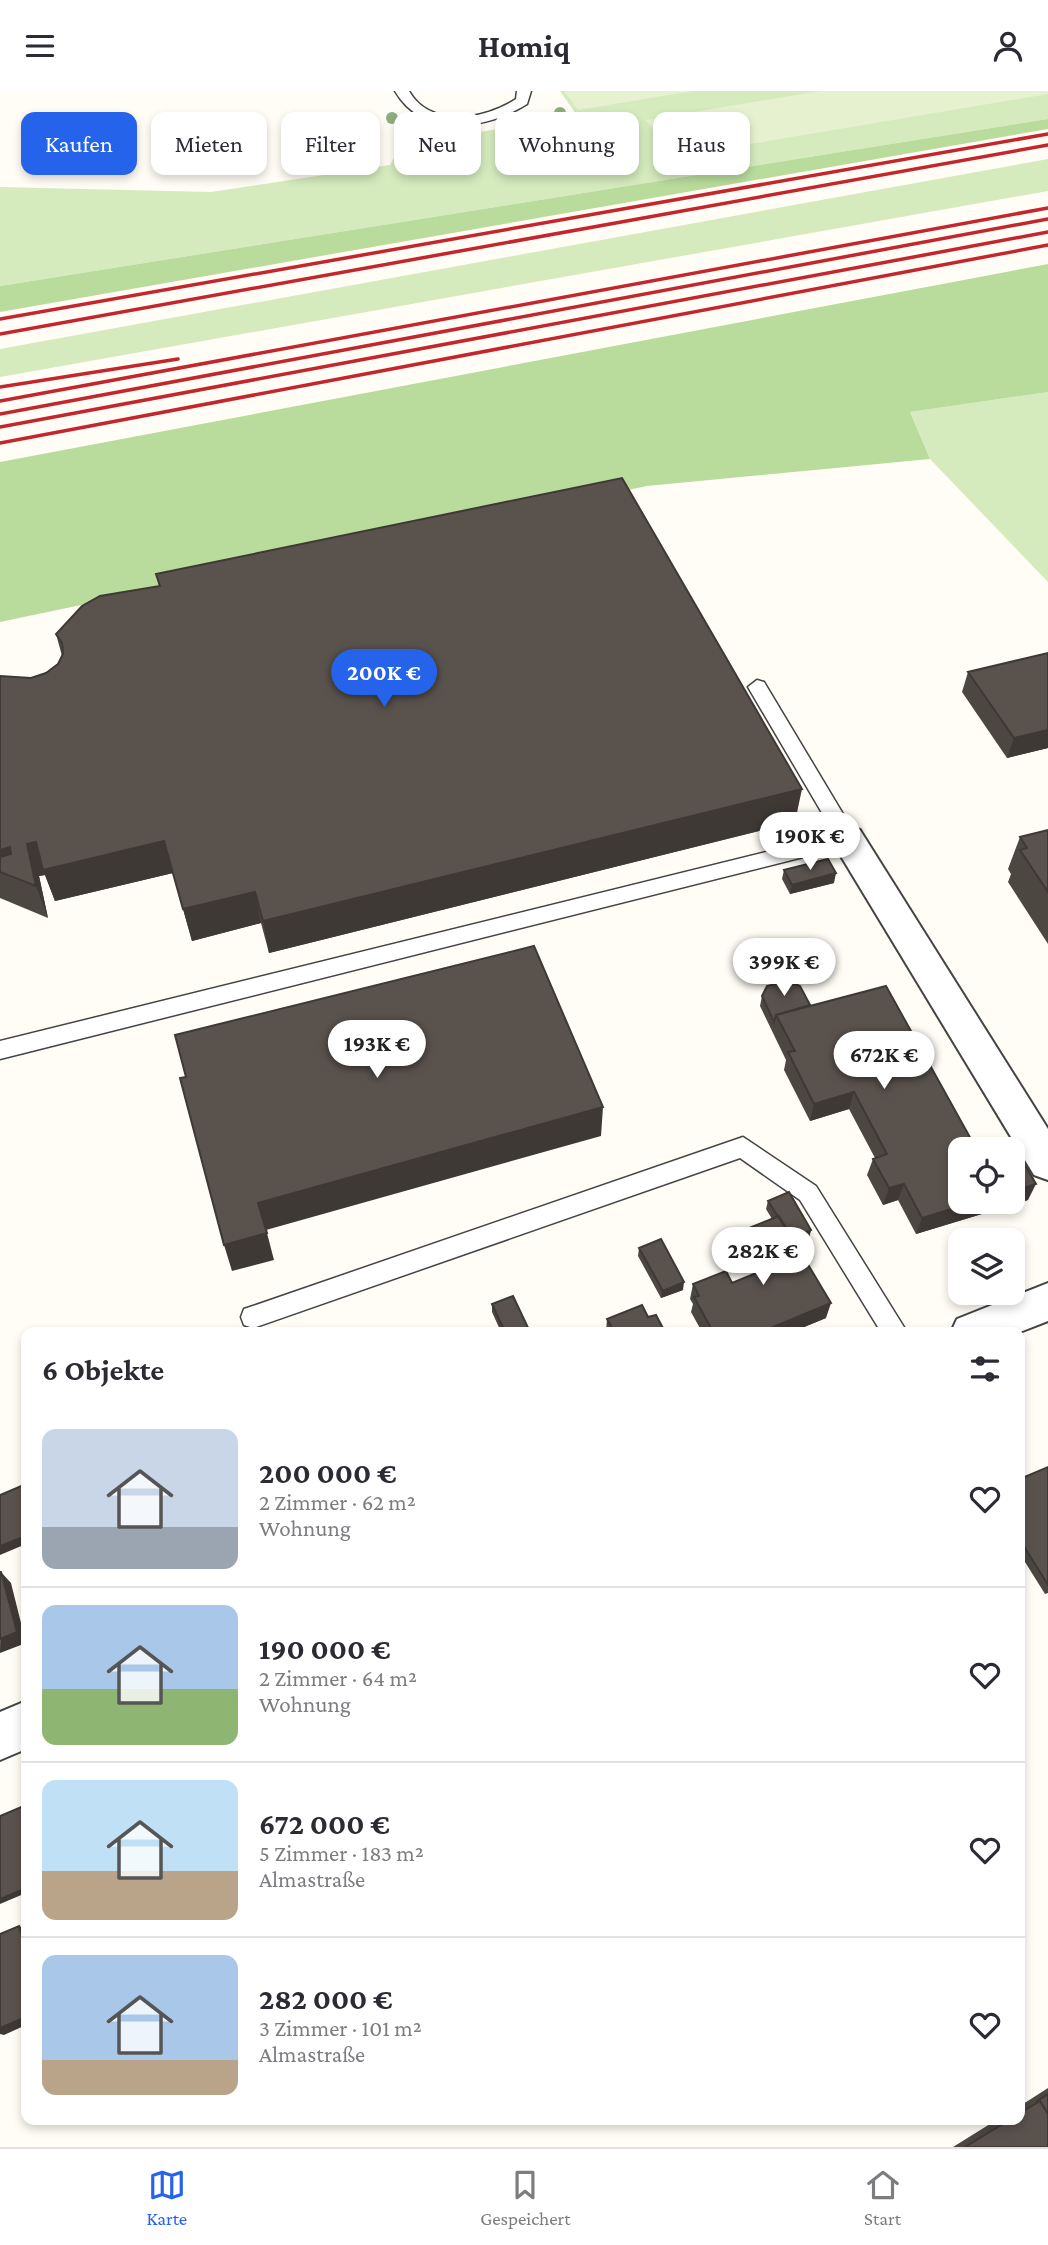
<!DOCTYPE html>
<html lang="de">
<head>
<meta charset="utf-8">
<style>
	body { margin:0; font-family:"Crimson Pro",serif; background:#f2f2f3; color:#2b2b33; height:100vh; display:flex; flex-direction:column; font-size:26px; white-space:nowrap }
	* { box-sizing:border-box; margin:0 }
	p { font-size:23px; color:#7c7c81 }
	.icon { flex:none; width:38px; height:38px; fill:none; stroke:currentColor; stroke-width:2; stroke-linecap:round; stroke-linejoin:round }
	.map { position:relative; flex:1; overflow:hidden }
	.side { position:absolute; left:21px; top:1236px; width:1004px; height:798px; display:flex; flex-direction:column; background:#fff; border-radius:14px; box-shadow:0 4px 10px #0003 }
	.side>* { flex:none }
	.guide { position:absolute; left:21px; top:21px; width:1006px; height:63px; display:flex; gap:14px }
	.tools { position:absolute; left:948px; top:1046px; display:grid; gap:14px }
	.tools a { display:grid; place-items:center; width:77px; height:77px; border-radius:14px; background:#fff; box-shadow:0 4px 10px #0003; font-size:35px }
	.price { position:absolute; translate:-50% -60px; padding:0 16px; border-radius:24px; background:#fff; color:#222; font-size:23px; line-height:46px; filter:drop-shadow(0 2px 4px #0008) }
	.price::after { content:''; position:absolute; left:50%; top:42px; width:21px; height:16px; margin-left:-10px; background:inherit; clip-path:polygon(0 0,100% 0,50% 100%) }
	.price.current { background:#2563eb; color:#fff }
	ul { padding:0; list-style:none }
	li { display:flex; align-items:center; gap:21px; height:175px; padding:0 21px }
	li+li { border-top:2px solid #e1e1e2 }
	li span { display:grid; place-items:center; flex:none; width:196px; height:140px; border-radius:14px; color:#555 }
	li>.icon { margin-inline-start:auto }
	span .icon { width:84px; height:84px; fill:#fffc; stroke-width:1 }
	li b { font-size:30px }
	h2 { display:flex; justify-content:space-between; align-items:center; height:84px; padding:0 21px; font-size:30px }
	.tag { padding:0 24px; border-radius:14px; background:#fff; box-shadow:0 4px 10px #0003; font-size:24px; line-height:63px }
	.tag.current { background:#2563eb; color:#fff }
	header { display:flex; justify-content:space-between; align-items:center; height:91px; padding:0 21px; background:#fff; font-size:32px; font-weight:700 }
	.menu { display:flex; justify-content:space-around; align-items:center; height:98px; border-top:2px solid #e1e1e2; background:#fff; font-size:19px; color:#7c7c81 }
	.menu a { display:grid; justify-items:center; gap:4px }
	.menu .current { color:#2563eb }
	.map>svg:first-child { display:block }
	.green { fill:#d5ebbd }
	.forest { fill:#b9dc9c }
	.pitch { fill:#e6f2cf }
	.lines { fill:none; stroke-linecap:round; stroke-linejoin:round }
	.service-casing { stroke:#444; stroke-width:3 }
	.minor-casing { stroke:#444; stroke-width:4 }
	.service { fill:#fff; fill-rule:evenodd }
	.minor { fill:#fff; fill-rule:evenodd }
	.rail { stroke:#c4262e; stroke-width:3.5 }
	.tree { fill:#8dad7f }
	.wall { fill:#4d4742 }
	.shaded-wall { fill:#3f3936 }
	.building { fill:#5a524d; stroke:#3f3936; stroke-width:2 }
</style>
</head>
<body>
<header><svg class="icon" aria-label="menu" viewBox="0 0 24 24"><path d="M4 6h16M4 12h16M4 18h16"/></svg>Homiq<svg class="icon" aria-label="person" viewBox="0 0 24 24"><circle cx="12" cy="8" r="4"/><path d="M4 21q1-7 8-7t8 7"/></svg></header>
<div class="map">
<svg width="1048" height="2056" viewBox="0 0 1048 2056">
	<rect width="100%" height="100%" fill="#fffdf5"/>
	<path class="green" d="M560,0H1048V28L0,195V96L211,101L390,74L401,53L578,26Z
		M1048,68V100L0,286V258Z
		M1048,301V491L930,368L910,321Z"/>
	<path class="forest" d="M1048,28V38L0,221V195Z
		M1048,173V301L910,321L930,368L647,395L0,531V371Z"/>
	<path class="pitch" d="M564,0H693L578,19Z
		M820,0H1048V3L673,66L646,29Z"/>
	<g class="lines">
		<g class="service-casing">
			<path id="service" d="M395,0H409C430,37 484,29 516,8L517,0H531L527,13C486,39 423,48 395,0Z
				M757,589L764,591L855,743L858,748L855,753L0,968V950L835,744L748,596Z
				M743,1046L816,1095L907,1241H881L800,1109L740,1067L253,1237L244,1234L241,1226L244,1218L253,1215Z"/>
		</g>
		<g class="minor-casing">
			<path id="minor" d="M848,735L860,739L1048,1038V1089L1034,1084L836,757L831,748L836,739Z
				M1048,1192V1230L1020,1241H951L957,1228Z
				M26,1610V1658L0,1669V1621Z"/>
		</g>
		<use href="#service" class="service"/>
		<use href="#minor" class="minor"/>
		<path class="rail" d="M0,228L1048,43
			M0,243L1048,54
			M0,296L178,268
			M0,310L1048,117
			M0,323L1048,128
			M0,336L1048,141
			M0,352L1048,154"/>
	</g>
	<g class="tree">
		<circle cx="560" cy="22" r="6"/>
		<circle cx="392" cy="27" r="6"/>
		<circle cx="403" cy="49" r="6"/>
	</g>
	<path class="wall" d="M156,483L795,731L269,862L261,832L192,850L173,782L55,810L45,784L39,785L48,827L0,807V585L31,587L46,582L58,573L62,565L56,543L159,495Z
		M1048,562V657L1007,667L962,601L968,581Z
		M1048,739V853L1008,791L1011,783L1008,778L1020,746Z
		M784,779L834,792L790,803L782,788Z
		M762,905L810,914L961,1059L1028,1109L916,1143L898,1109L883,1114L867,1084L873,1068L875,1067L849,1018L810,1030L784,979L786,969L760,915Z
		M768,1110L811,1139L809,1147L796,1152L826,1227L792,1241H702L691,1221L693,1213L690,1208L693,1193L732,1192L756,1182L740,1155L744,1139L772,1128L766,1118Z
		M639,1157L683,1199L661,1207L638,1165Z
		M492,1213L530,1241H501L492,1221Z
		M648,1226L665,1241H606L607,1228Z
		M1048,1376V1502L1045,1503L1020,1463V1388Z
		M1048,1997V2056H953L998,2028H1020V2015Z"/>
	<path class="shaded-wall" d="M1048,639V657L1007,667L1014,647Z
		M802,698L795,731L269,862L263,830Z
		M164,750L173,782L55,810L45,784L39,785L48,827L36,795L27,753L36,751Z
		M10,756L22,788L0,781V759Z
		M836,782L834,792L790,803L792,794Z
		M255,801L261,832L192,850L183,818Z
		M854,1001L849,1018L810,1030L814,1013Z
		M603,1016L601,1045L266,1139L258,1112Z
		M904,1093L898,1109L883,1114L889,1097Z
		M1036,1093L1028,1109L916,1143L922,1127L975,1111H1013V1100Z
		M811,1139L809,1147L788,1155L791,1147Z
		M267,1142L274,1169L232,1180L224,1154Z
		M684,1191L683,1199L661,1207L663,1200Z
		M831,1212L826,1227L792,1241H761Z
		M26,1445V1453L0,1464V1455Z
		M1,1481L11,1492L26,1552L0,1562Z
		M26,1797V1802L0,1813V1808Z
		M19,1835L26,1838V1861Z
		M26,1926V1934L4,1944L0,1943V1937Z"/>
	<path class="building" d="M622,387L802,698L263,830L255,801L183,818L164,750L43,779L36,751L27,753L36,795L0,781V766L11,763L10,756L0,759V585L31,587L46,582L58,573L63,563L62,552L56,543L82,515L100,505L160,495L156,483Z
		M1048,562V639L1014,647L968,581Z
		M1048,739V801L1020,759L1027,757L1020,746Z
		M828,768L836,782L792,794L784,779Z
		M534,855L603,1016L258,1112L267,1142L224,1154L180,987L186,986L175,944Z
		M787,890L800,895L810,914L776,924L774,931L762,905L767,895Z
		M886,895L977,1059H961V1111H975L922,1127L904,1093L889,1097L873,1068L887,1063L854,1001L814,1013L788,961L795,960L776,924Z
		M1012,1052L1036,1093L1013,1100V1059H989Z
		M789,1101L811,1139L792,1147L768,1110Z
		M779,1125L831,1212L761,1241H713L694,1206L699,1205L693,1193L726,1180L732,1192L766,1178L744,1139Z
		M661,1148L684,1191L663,1200L639,1157Z
		M513,1205L530,1241H505L492,1213Z
		M642,1214L648,1226L656,1224L665,1241H613L614,1240L607,1228Z
		M1048,1376V1494L1020,1449V1388Z
		M26,1393V1445L0,1455V1404Z
		M0,1481H1L17,1541L0,1548Z
		M26,1714V1797L0,1808V1725Z
		M19,1835L26,1861V1926L0,1937V1843Z
		M1048,2003V2023L1040,2010L1036,2011Z
		M1040,2010L1048,2023V2056H965L1011,2028H1020V2022Z"/>
</svg>
<div class="tools">
<a><svg class="icon" aria-label="locate" viewBox="0 0 24 24"><circle cx="12" cy="12" r="6"/><path d="M12 2v4M12 18v4M2 12h4M18 12h4"/></svg></a>
<a><svg class="icon" aria-label="layers" viewBox="0 0 24 24"><path d="M12 4l9 5-9 5-9-5zM3 14l9 5 9-5"/></svg></a>
</div>
<b class="price current" style="left:384px;top:618px">200K €</b>
<b class="price" style="left:810px;top:781px">190K €</b>
<b class="price" style="left:784px;top:907px">399K €</b>
<b class="price" style="left:377px;top:989px">193K €</b>
<b class="price" style="left:884px;top:1000px">672K €</b>
<b class="price" style="left:763px;top:1196px">282K €</b>
<div class="guide">
<a class="tag current">Kaufen</a>
<a class="tag">Mieten</a>
<a class="tag">Filter</a>
<a class="tag">Neu</a>
<a class="tag">Wohnung</a>
<a class="tag">Haus</a>
</div>
<section class="side">
<h2>6 Objekte<svg class="icon" aria-label="filters" viewBox="0 0 24 24"><path d="M4 7h16M4 17h16"/><circle cx="9" cy="7" r="2"/><circle cx="15" cy="17" r="2"/></svg></h2>
<ul>
<li><span style="background:linear-gradient(#c9d6e8 70%,#9aa5b1 0)"><svg class="icon" aria-label="home" viewBox="0 0 24 24"><path d="M3 11l9-7 9 7M6 9v11h12V9"/></svg></span><div><b>200 000 €</b><p>2 Zimmer · 62 m²</p><p>Wohnung</p></div><svg class="icon" aria-label="heart" viewBox="0 0 24 24"><path d="M12 20l-8-8c-3-5 5-10 8-4 3-6 11-1 8 4z"/></svg></li>
<li><span style="background:linear-gradient(#a9c7e8 60%,#8fb573 0)"><svg class="icon" aria-label="home" viewBox="0 0 24 24"><path d="M3 11l9-7 9 7M6 9v11h12V9"/></svg></span><div><b>190 000 €</b><p>2 Zimmer · 64 m²</p><p>Wohnung</p></div><svg class="icon" aria-label="heart" viewBox="0 0 24 24"><path d="M12 20l-8-8c-3-5 5-10 8-4 3-6 11-1 8 4z"/></svg></li>
<li><span style="background:linear-gradient(#bfe0f5 65%,#b9a48a 0)"><svg class="icon" aria-label="home" viewBox="0 0 24 24"><path d="M3 11l9-7 9 7M6 9v11h12V9"/></svg></span><div><b>672 000 €</b><p>5 Zimmer · 183 m²</p><p>Almastraße</p></div><svg class="icon" aria-label="heart" viewBox="0 0 24 24"><path d="M12 20l-8-8c-3-5 5-10 8-4 3-6 11-1 8 4z"/></svg></li>
<li><span style="background:linear-gradient(#a9c7e8 75%,#b9a48a 0)"><svg class="icon" aria-label="home" viewBox="0 0 24 24"><path d="M3 11l9-7 9 7M6 9v11h12V9"/></svg></span><div><b>282 000 €</b><p>3 Zimmer · 101 m²</p><p>Almastraße</p></div><svg class="icon" aria-label="heart" viewBox="0 0 24 24"><path d="M12 20l-8-8c-3-5 5-10 8-4 3-6 11-1 8 4z"/></svg></li>
</ul>
</section>
</div>
<nav class="menu">
<a class="current"><svg class="icon" aria-label="map" viewBox="0 0 24 24"><path d="M3 6l6-2 6 2 6-2v14l-6 2-6-2-6 2zM9 4v14M15 6v14"/></svg>Karte</a>
<a><svg class="icon" aria-label="saved" viewBox="0 0 24 24"><path d="M7 4h10v16l-5-4-5 4z"/></svg>Gespeichert</a>
<a><svg class="icon" aria-label="home" viewBox="0 0 24 24"><path d="M3 11l9-7 9 7M6 9v11h12V9"/></svg>Start</a>
</nav>
</body>
</html>
